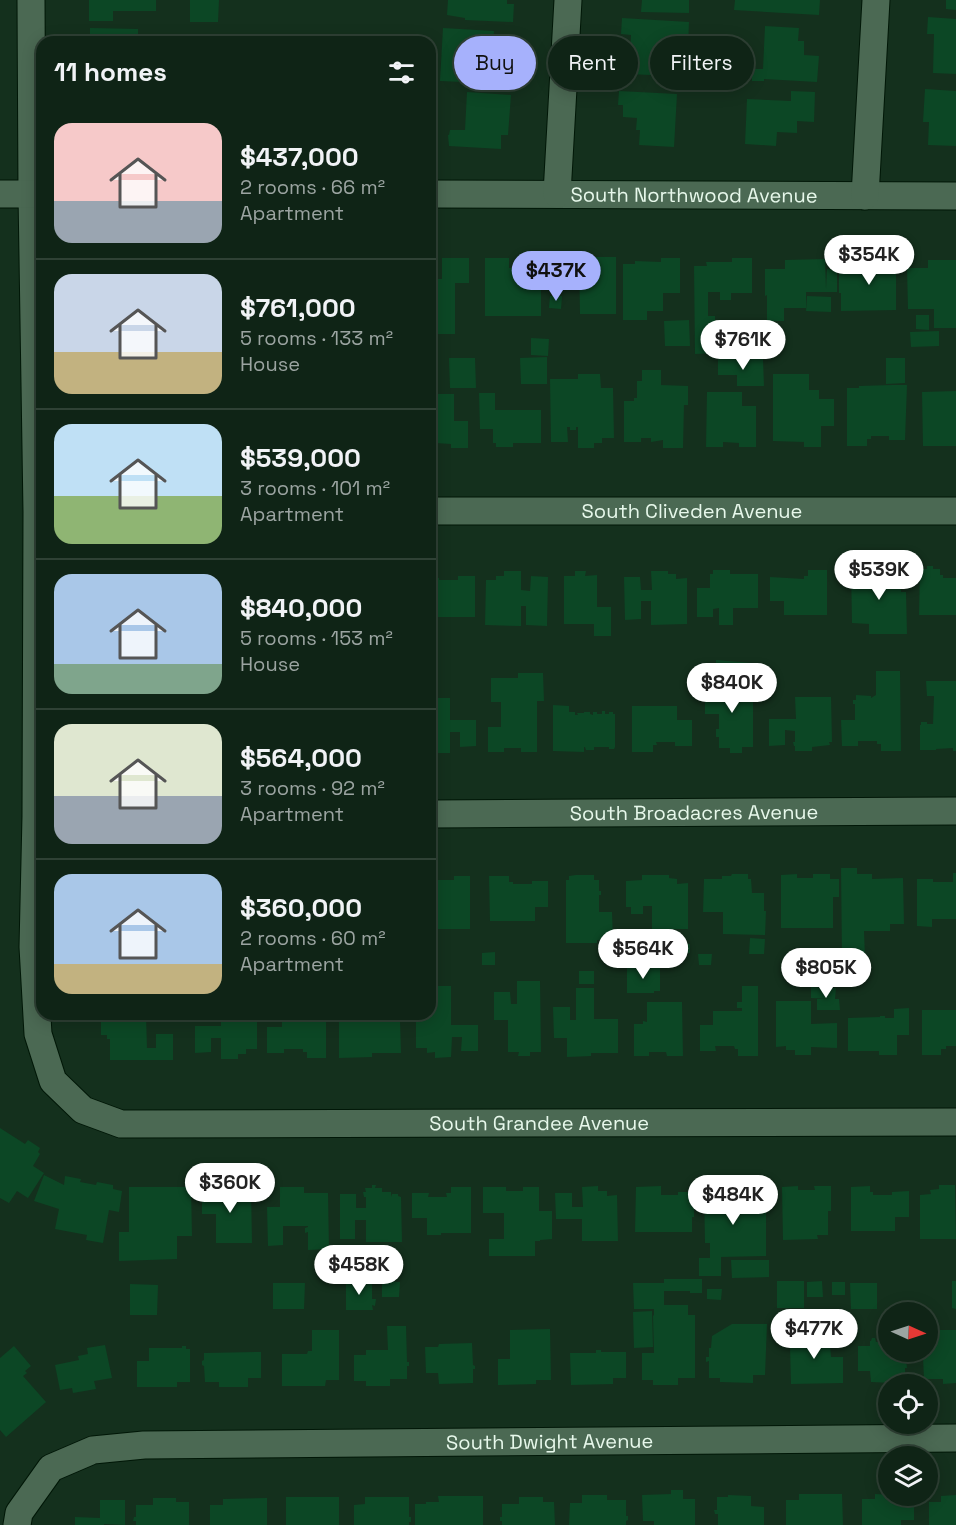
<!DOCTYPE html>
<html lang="en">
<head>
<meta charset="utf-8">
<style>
	body { margin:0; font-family:"Space Grotesk",sans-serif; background:#1d3023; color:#f1f3f6; height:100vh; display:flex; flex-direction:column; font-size:22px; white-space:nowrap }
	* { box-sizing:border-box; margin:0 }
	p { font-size:20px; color:#9ba4a1 }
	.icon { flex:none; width:33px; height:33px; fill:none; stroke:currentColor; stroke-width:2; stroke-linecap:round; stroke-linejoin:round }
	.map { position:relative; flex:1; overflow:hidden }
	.side { position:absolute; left:36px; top:36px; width:400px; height:984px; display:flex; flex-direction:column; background:#0f2416; border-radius:18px; box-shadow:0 3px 15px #0003,0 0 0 2px #2f4135 }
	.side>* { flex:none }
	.top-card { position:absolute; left:454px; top:36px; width:411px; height:54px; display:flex; gap:12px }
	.needle { width:39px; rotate:93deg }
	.fabs { position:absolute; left:878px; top:1302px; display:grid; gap:12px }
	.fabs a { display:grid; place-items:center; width:60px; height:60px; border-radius:50%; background:#0f2416; box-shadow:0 3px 15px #0003,0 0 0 2px #2f4135; font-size:30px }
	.price { position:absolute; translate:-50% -51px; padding:0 14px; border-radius:21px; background:#fff; color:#222; font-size:20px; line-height:39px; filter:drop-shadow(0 2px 3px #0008) }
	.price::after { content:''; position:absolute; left:50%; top:36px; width:18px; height:14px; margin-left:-9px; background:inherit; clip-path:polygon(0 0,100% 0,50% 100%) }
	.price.active { background:#a6b1fc; color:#111 }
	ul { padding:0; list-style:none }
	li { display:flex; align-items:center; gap:18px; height:150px; padding:0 18px }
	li+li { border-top:2px solid #2f4135 }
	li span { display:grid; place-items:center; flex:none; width:168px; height:120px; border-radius:18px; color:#555 }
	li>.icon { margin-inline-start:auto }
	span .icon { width:72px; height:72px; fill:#fffc; stroke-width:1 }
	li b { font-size:26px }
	h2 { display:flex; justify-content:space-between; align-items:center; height:72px; padding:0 18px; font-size:26px }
	.tag { padding:0 21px; border-radius:27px; background:#0f2416; box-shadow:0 3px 15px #0003,0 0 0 2px #2f4135; font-size:21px; line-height:54px }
	.tag.active { background:#a6b1fc; color:#111 }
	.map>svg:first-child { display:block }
	.building { fill:#0c4725 }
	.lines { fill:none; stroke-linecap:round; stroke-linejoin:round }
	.street-casing { stroke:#001707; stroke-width:29 }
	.street { stroke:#4b6953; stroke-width:27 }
	.labels { text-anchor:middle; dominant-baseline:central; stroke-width:6; stroke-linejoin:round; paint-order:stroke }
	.street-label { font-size:20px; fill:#e7f8eb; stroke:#14301d }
</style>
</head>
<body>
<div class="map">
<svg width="956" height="1525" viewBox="0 0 956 1525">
	<rect width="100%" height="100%" fill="#14301d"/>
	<path class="building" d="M89,0H156V11H113V21H89Z
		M190,0H219L218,22H190Z
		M448,0H507V4H514L513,22L465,20V18L447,15Z
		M642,0H689V13L641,12Z
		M735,0H820L819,15L734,10Z
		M946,0H956V10L946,9Z
		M928,17L956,19V74L933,73L934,34H927Z
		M622,18L689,22L688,47H673L672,76L629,74L631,35L621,34Z
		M765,26L799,28L798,41H804V55L819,56L817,82L764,79V81H752V69H763Z
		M90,28L138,29V42H90Z
		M443,28L494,31L493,45H499V57L501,58V56L510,57L509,58L513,59L512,84L440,81Z
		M925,89L956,91V146L928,145L929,122H923Z
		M619,91L677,94L674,147L639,145L640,130H636L637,118L623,117V105H618Z
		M791,91L815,92L814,122L797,121V133L777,132L776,146L745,144L747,99L791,101Z
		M467,92L511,95L508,135H501V149L449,146L448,135H449L450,130H465Z
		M550,257H569V286H550Z
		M579,257H616V314H580Z
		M442,258H469V283H455V334H430V279H442Z
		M485,258H509V268H526V272H541V316H485Z
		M661,258H680V293H663V311H647V320H623V264H635V261L661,262Z
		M732,258H752V293H731V300H720V292H708V316H715L716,353L695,354L694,266H707L706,262H732Z
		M877,258H896V310L841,311V293H839V266H852L851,262H877Z
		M825,259L826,289L827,269L837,270V292H806V308H784V321H767V295L765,296V269H785V260Z
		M928,260H956V328H934V309H908L907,268H928Z
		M550,296H562L561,309L549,308Z
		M807,296L831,297V312L806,311Z
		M916,315H929V330L916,329Z
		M689,320L690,346H665L664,321Z
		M939,331V346L911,347L910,332Z
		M531,338L549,339L548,356L531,355Z
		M547,357V384H521L520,358Z
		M449,358H475L476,388H450Z
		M886,358H905V383L886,384Z
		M718,359H763L764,386H737V375H718Z
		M642,370H661V385L688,386V405H684L683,448H663V440L651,442V438H641V442H624V401H634V398H637V381H642Z
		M578,374H600L601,388H613L614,438H602V443H594V448H578V427H576V430H570V427H567L568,442H551L550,379H578Z
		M773,374H809V390H819V399H834V426H821V447H804V442L773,441Z
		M892,385H907L905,440H889V436H871V439H867V446H847V388H859V386Z
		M956,391V446H923L922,392Z
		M707,392H742V406H756V447H739V443L723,442V447H706Z
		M479,393H495V410H541V443H513V447H496V443H493V429H480Z
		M430,394H454V421H468V448H451V444L435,443V447L430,448Z
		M927,566H933V569H940V575H943V578H956V615H919L920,569H927Z
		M884,568H901V592H906L907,634H869V624L852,623L851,569H868L867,573H884Z
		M713,570H730V574H758V608H733V625H719V608L713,609V617H697V588H710V574H713Z
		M808,570H827V615H784V601H770V577L804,579V576H808Z
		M504,571H521V590L530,591L531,576L548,577L547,626L526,625V606H521V626L485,625L486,580H496V576H504Z
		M575,571H586L585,576L597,575V607H611V636H594V624H564V576H575Z
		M651,571H668V574H676V579L687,578V624L651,625V601H641V619L625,620L624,577H640L641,590H652Z
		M430,572H436L435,578H439V580H458V576H475V617H433V633H430Z
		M716,660L752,663L751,684L715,681Z
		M876,671H900L901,751H881V744H877V741H858V746H842L841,720H855V704H853V700H856V695L871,696V698L876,695Z
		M518,673H543L544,701H537V752H521V748H504V752H488V727H501V702H491V678H518Z
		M926,681H956V751H953V748L936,749V750H920V725H921V722H927V724H933L934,696H927Z
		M754,684V699L753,698V747H742V753H730V748H719V737H716V729H719V714H705V685Z
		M795,697H831L832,742H829L830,745L812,747V751H795V746H794L793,742H795V731L785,730V745L769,746V719H796Z
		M430,698H450V720H476V746L460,747V732H450V753H433V748H430Z
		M553,705L569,706V712H575V715H578L577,713H584V712H590V714L593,715V712H597V714H602V711H605V714H609V712H613V714H615V747L614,749H609V747H594V750H586L585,747H584V752L553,751Z
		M632,706H677V720H692V746H675V742H656L657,745H653V752H632Z
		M841,868H857V874H872V879L903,878L904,924H890V931H864L865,958H842Z
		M953,873H956V919H932V927L917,926V879H933V882H953Z
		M732,874H748V879H751L752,893H764V911H766L765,935L723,934V912H703L704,879H722V876H731Z
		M797,874V878H813V874H830V879H839V897H833V928H781V875Z
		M576,875H594V880H599V891H601V895H599V912H612L613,940H597V943H566V880H569V876Z
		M642,875H669V878L677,879V884L688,883V929H652V906H643V914H631V907H626V881L642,880Z
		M430,876H437V880H454V876H470V929H435L434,901H430Z
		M489,876H509V882H513V884H532V881H548V907H535V921H490Z
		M750,938L765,939L764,954H749Z
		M677,944H690V953H677Z
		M495,952V965H482V953Z
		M698,954H712L711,965H699Z
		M660,967V991H654V993H627V968Z
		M579,971H594V984H579Z
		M517,981H540L541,1052H530V1056H518L519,1052H508V1020H494V992H510L511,1004H517Z
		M430,986H451V1025H478V1051H461L462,1037H452L451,1057L435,1058V1052L427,1053V1048H416V1014H430Z
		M742,986H758V1056H738V1049H735L734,1046H715L716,1051H700V1025H713V1011H742V1008H737V1002H742Z
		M811,987L836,988L835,999H839L840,1010H817V999H829L811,998Z
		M576,988H594V1019H618V1053H591V1056L567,1057V1038H554L553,1007H570V1020H576Z
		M776,1001H811V1024L837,1023V1048L811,1047V1055H795V1050H786V1046L776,1047Z
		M647,1002H682L683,1056H667L666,1052H649V1056H634V1024H643V1021L647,1022Z
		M909,1008V1035H897V1055H879V1051H848V1018L880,1017V1016H885V1018H894V1009Z
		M922,1010H956V1046H946V1049H941V1055H922Z
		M221,1014H257V1049H246V1054H238V1059H221V1038H211V1052L195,1053V1026H221Z
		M282,1014H326V1058H307V1052H303V1049H284V1053H267V1027H282Z
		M339,1014H360V1020H400L401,1053H372V1057L339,1058Z
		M101,1015H146L147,1048H156V1034H173V1060H110V1039H107V1035H101Z
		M0,1128L25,1144L28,1140L40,1148L38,1152L40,1154L33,1166L44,1173L28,1198L17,1191L9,1203L0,1198Z
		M44,1175L64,1185L65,1176L81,1179L80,1182L96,1185L97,1182L113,1185V1189L122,1191L119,1212L109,1210L103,1243L86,1240L87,1235L55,1229L59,1209L34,1201Z
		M739,1178L744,1180L747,1186H753V1204H766V1256L721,1257V1276H699V1258H710V1243H705L704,1190H732L733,1187H730V1184L735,1179Z
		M372,1185H376L375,1188H382V1192H391V1197L392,1194H398V1196L401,1197L402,1242H366V1220H355V1239H340V1194H356V1208H366V1197H364L363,1192H366L365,1188H372Z
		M939,1185H955L956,1239H920V1195L931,1194L930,1190L939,1189Z
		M206,1186H215V1188H219V1193H235V1189L251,1188L252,1243H216V1214H202V1189L205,1188Z
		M598,1186V1191H607V1196L617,1195L618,1241H582V1219H556L555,1193H572V1207H583L582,1187Z
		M661,1186V1195H678V1192H694V1217H692V1232H635L636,1187Z
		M798,1186V1190H815L814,1186H831V1211H828V1235H817L818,1239L783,1240L782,1187Z
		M870,1186V1192H873V1195H892V1192L909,1191V1217H895V1231H851V1187Z
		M129,1187H191L192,1236H177V1259L119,1261V1232H129Z
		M280,1187H304V1193H328L329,1249L308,1250V1232L305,1233V1228L308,1227V1226H283V1245L268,1246L267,1207H280Z
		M451,1187H471V1233H441V1235H427V1218H412V1193H429L428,1197H447L446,1193H451Z
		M483,1187H506V1191H523V1187H539V1211H552V1239L540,1240V1241H535V1256H489V1239H504V1213H483Z
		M731,1260H769V1277L732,1278Z
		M664,1279H702V1293H690V1291H664V1305H688V1315H695V1378H678V1385H653V1380H642V1353H654L653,1316L654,1315V1309H634L633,1283H664Z
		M382,1281L400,1282L399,1297H382Z
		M777,1281H804V1308H777Z
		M822,1281L823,1297H807V1282Z
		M952,1281H956V1309L952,1308Z
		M346,1282H372V1299H376L375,1306L372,1305L373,1310H346Z
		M832,1282H845V1295H832Z
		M273,1283H305L304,1309H273Z
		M850,1283H877V1309H851Z
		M130,1284L158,1285L157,1315H130Z
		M707,1289H722L721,1300L707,1299Z
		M652,1311L653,1347L634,1348L633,1312Z
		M732,1324H767L765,1375H753V1383L720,1382V1378H709V1361L706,1362V1357H709V1348H711L712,1336Z
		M387,1326H406L407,1362H409V1366H407V1379H390V1386H366V1381H354V1355H366V1350H388Z
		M550,1329L551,1380H536V1384L498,1385V1359H510V1330Z
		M312,1330H339V1380H326L325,1386H282V1354H307L308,1351H312Z
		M927,1330H956V1383L943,1384V1379H924L923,1357H925V1352H927Z
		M829,1332L831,1357H843V1383L791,1384L790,1346L792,1333Z
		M872,1338H875L876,1342H888V1352H905L907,1368H905V1381L893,1382V1383L871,1382L870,1371H858V1346H870V1341H871Z
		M472,1343L473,1365L475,1366V1369H473V1383L439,1384L438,1373H426L425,1347H438L439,1344Z
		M105,1345L112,1378L94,1381L96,1389L73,1393L72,1388L60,1390L55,1365L79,1360L78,1356L88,1354L87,1348Z
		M14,1346L31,1366L25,1371L27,1373L23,1376L46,1402L6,1437L0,1430V1358Z
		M182,1346H186V1349H190V1382H177V1387H137V1361H149V1348H182Z
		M596,1350H601V1352H626V1378H613V1384L571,1385L570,1353H596Z
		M261,1352V1378H248V1387H219V1382H205L204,1366L202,1365V1361L204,1360V1353Z
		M671,1490H683V1499H695V1525H654V1521H643L642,1495L671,1494Z
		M799,1494H842L843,1525H786V1500H799Z
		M875,1494L914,1496V1520H901V1525H862V1499H875Z
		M582,1495H607V1500H626V1516H628V1520L626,1521V1525H569L570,1503H582Z
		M728,1495L751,1496V1506L764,1507V1525H718V1514H715L714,1510H717V1497H728Z
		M956,1495V1525H929V1502H941V1496Z
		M438,1496H483V1525H415V1504H426V1502H439Z
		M286,1497H339V1525H286Z
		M365,1497H409V1517H411V1522H409V1525H354V1505L365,1504Z
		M519,1497H543V1502H554L555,1525H502V1521H500V1517H502V1504H519Z
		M153,1498H176V1502H189V1525H136V1521H133L134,1517H136V1505H153Z
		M267,1498V1525H210V1505H223V1499Z
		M100,1500H125V1525L104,1524V1525H75V1517L100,1518Z"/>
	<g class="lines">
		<g class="street-casing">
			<g id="street">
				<path id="s1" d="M31,0L32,194L37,512L36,816L33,947L38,1034L53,1081L83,1110L121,1124L956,1122"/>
				<path d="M0,194H42"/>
				<path id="s2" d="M430,194L956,196"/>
				<path d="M557,194L568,0"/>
				<path d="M865,196L876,0"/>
				<path id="s3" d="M430,511H956"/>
				<path id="s4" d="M430,814L956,811"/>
				<path id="s5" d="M17,1525L19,1513L51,1468L93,1450L144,1445L956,1438"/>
			</g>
		</g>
		<use href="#street" class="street"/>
	</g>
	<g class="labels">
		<g class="street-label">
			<text stroke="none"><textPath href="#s2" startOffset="264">South Northwood Avenue</textPath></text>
			<text stroke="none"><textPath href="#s3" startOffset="262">South Cliveden Avenue</textPath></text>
			<text stroke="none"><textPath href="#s4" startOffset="264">South Broadacres Avenue</textPath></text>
			<text stroke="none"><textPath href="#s1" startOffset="1584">South Grandee Avenue</textPath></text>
			<text stroke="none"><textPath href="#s5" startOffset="570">South Dwight Avenue</textPath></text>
		</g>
	</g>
</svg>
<div class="fabs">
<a><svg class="needle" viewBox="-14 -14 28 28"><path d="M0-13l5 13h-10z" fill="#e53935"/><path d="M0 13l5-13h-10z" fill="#9ba4a1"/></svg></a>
<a><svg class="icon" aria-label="locate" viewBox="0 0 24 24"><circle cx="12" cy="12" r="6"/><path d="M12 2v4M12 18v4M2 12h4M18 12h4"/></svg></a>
<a><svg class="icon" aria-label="layers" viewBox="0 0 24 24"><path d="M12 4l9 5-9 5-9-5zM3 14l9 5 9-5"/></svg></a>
</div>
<b class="price" style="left:869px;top:286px">$354K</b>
<b class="price active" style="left:556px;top:302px">$437K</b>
<b class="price" style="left:743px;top:371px">$761K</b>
<b class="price" style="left:879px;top:601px">$539K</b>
<b class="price" style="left:732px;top:714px">$840K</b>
<b class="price" style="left:643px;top:980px">$564K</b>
<b class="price" style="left:826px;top:999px">$805K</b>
<b class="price" style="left:230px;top:1214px">$360K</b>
<b class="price" style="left:733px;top:1226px">$484K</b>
<b class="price" style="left:359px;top:1296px">$458K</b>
<b class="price" style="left:814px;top:1360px">$477K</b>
<div class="top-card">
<a class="tag active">Buy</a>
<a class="tag">Rent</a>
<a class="tag">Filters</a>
</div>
<section class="side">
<h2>11 homes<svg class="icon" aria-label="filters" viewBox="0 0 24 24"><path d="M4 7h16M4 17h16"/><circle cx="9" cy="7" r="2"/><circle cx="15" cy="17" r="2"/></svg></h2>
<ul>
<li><span style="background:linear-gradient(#f6c9c9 65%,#9aa5b1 0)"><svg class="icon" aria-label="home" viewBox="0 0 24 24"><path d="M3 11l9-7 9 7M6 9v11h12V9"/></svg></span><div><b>$437,000</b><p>2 rooms · 66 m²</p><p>Apartment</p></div></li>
<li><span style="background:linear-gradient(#c9d6e8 65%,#c2b280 0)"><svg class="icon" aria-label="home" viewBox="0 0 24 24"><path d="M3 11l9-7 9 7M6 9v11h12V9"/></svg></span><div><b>$761,000</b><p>5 rooms · 133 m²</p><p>House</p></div></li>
<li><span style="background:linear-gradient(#bfe0f5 60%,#8fb573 0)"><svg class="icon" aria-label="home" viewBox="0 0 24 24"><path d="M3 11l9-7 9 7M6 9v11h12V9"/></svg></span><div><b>$539,000</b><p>3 rooms · 101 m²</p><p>Apartment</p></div></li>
<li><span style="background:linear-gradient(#a9c7e8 75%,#7fa58c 0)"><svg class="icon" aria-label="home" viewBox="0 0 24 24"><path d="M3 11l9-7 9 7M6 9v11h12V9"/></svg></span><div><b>$840,000</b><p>5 rooms · 153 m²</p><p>House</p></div></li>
<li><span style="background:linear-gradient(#dfe7d0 60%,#9aa5b1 0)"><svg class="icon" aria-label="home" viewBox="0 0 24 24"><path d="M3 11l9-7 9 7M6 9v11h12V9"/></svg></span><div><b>$564,000</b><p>3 rooms · 92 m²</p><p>Apartment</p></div></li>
<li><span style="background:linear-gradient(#a9c7e8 75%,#c2b280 0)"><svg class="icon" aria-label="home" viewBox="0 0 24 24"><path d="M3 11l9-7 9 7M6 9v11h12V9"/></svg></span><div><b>$360,000</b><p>2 rooms · 60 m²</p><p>Apartment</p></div></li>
</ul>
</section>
</div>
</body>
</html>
